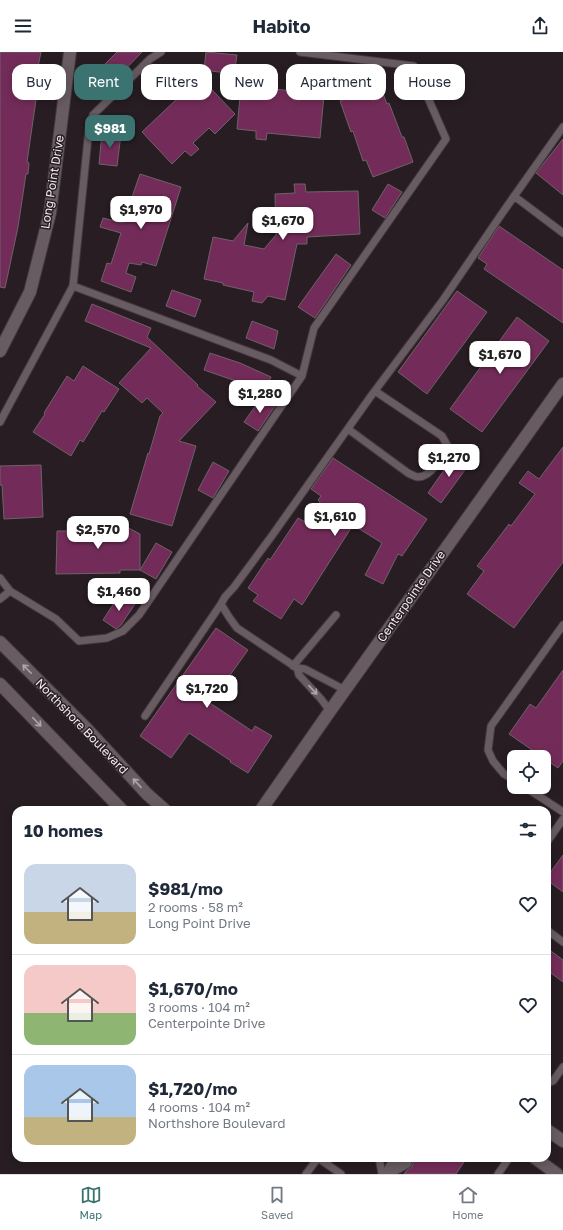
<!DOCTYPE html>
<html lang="en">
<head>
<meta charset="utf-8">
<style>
	body { margin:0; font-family:"Golos Text",sans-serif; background:#f2f2f3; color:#1f2937; height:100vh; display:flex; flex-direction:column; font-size:15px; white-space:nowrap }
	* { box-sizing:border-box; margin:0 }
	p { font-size:13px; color:#747a83 }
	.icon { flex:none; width:22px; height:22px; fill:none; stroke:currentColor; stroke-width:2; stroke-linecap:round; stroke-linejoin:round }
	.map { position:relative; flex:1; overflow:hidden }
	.panel { position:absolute; left:12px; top:754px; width:539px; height:356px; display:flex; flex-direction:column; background:#fff; border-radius:12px; box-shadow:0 2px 10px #0003 }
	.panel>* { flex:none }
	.top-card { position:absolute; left:12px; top:12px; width:539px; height:36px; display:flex; gap:8px }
	.fabs { position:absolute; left:507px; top:698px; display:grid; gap:8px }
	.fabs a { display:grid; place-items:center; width:44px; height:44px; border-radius:8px; background:#fff; box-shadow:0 2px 10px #0003; font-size:20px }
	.price { position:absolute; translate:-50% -34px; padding:0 9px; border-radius:8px; background:#fff; color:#222; font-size:13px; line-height:26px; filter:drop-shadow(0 1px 2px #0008) }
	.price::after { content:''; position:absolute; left:50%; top:24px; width:12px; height:9px; margin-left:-6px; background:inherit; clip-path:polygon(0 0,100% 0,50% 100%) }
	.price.current { background:#3b7371; color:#fff }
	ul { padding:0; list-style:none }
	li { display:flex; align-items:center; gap:12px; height:100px; padding:0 12px }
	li+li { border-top:1px solid #e0e1e3 }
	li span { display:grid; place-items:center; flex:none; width:112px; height:80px; border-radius:12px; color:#555 }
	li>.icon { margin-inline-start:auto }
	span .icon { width:48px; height:48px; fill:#fffc; stroke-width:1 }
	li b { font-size:17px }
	h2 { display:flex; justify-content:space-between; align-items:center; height:48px; padding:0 12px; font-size:17px }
	.tag { padding:0 14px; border-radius:12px; background:#fff; box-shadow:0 2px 10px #0003; font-size:14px; line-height:36px }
	.tag.current { background:#3b7371; color:#fff }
	header { display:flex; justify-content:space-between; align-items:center; height:52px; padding:0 12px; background:#fff; font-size:18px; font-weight:700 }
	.tab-bar { display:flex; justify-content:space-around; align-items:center; height:56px; border-top:1px solid #e0e1e3; background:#fff; font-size:11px; color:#747a83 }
	.tab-bar a { display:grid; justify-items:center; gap:2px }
	.tab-bar .current { color:#3b7371 }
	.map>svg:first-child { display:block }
	.building { fill:#732c59; stroke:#6e6268 }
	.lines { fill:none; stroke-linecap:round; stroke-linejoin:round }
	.lane-casing { stroke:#42393e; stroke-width:9 }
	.street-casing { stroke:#42393e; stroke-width:14 }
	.lane { stroke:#685b62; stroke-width:7 }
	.street { stroke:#685b62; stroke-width:12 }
	.oneway { stroke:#aea4a9 }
	.labels { text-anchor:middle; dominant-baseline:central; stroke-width:3; stroke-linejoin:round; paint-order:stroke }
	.street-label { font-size:12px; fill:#f3ecf0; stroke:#271d23 }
</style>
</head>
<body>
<header><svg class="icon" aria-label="menu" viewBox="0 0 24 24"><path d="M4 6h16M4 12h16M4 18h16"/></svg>Habito<svg class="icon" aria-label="share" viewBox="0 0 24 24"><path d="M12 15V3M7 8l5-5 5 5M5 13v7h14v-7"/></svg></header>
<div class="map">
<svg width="563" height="1122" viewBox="0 0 563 1122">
	<rect width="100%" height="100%" fill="#271d23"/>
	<path class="building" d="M0,0H41L38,15L42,16L40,27H39L27,110L29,111L28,122H26L18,175L5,236L0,235Z
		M117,0H142L118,25L105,12Z
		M206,0L237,3L234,22L204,18Z
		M200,25L235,62L215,82L209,76L193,91L199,97L191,104L185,99L172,112L142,80Z
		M295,31L305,32L304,41L324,43L320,86L267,81L266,88L256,87V79L237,77L241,34L294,39Z
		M380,34L387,52L389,51L402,85H404L413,110L373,125L366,108L363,109L353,79L351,80L340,49Z
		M102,80L121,82L117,114L99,112Z
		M563,87V143L536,121Z
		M140,122L181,135L156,214L142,210L141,213L129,211L126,221L136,225L131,240L101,229L107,211L111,212L121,181L100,175L103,166L123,171Z
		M294,132H305L306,140L358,139L360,182L307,185V192H297L285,248L268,244L262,251L252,249L254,240L223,233V231L204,227L213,185L233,189L248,171L244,193L264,197L276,183L275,142L295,141Z
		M388,132L402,140L385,166L372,158Z
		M499,174L563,218V271L484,217L487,212L478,206Z
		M336,202L351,213L315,266L298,255Z
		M172,238L201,248L195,265L166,254Z
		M457,239L487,260L427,342L398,320Z
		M92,252L151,276L147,285L198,333L197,334L216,350L179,389L196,394L172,474L130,462L148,401L149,402L160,364L163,361L147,346L142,351L119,331L151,296L85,269Z
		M517,265L549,289L482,380L450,357Z
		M252,269L278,279L274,297L246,286Z
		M210,301L240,311L271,325L264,341L235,330L236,329L204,318Z
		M83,314L119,337L104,360L102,359L83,390L80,388L71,404L33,380L45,362L44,361L67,324L74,329Z
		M262,345L275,354L258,379L244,370Z
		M563,395V510L514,576L467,542L484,519L477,514L509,472L511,474L535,442L519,431L528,419L539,427Z
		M456,401L470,411L441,451L428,441Z
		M333,406L427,467L402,504L398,502L383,532L365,523L382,491L353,473L302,553L294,547L281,567L253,549L258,543L248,536L268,506L270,508L298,466L307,471L320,450L318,448L321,444L311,437Z
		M213,410L229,419L213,446L198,438Z
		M41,413L43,465L4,467L2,433H0V414Z
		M108,465L140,482V518H120V521L56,522L57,479H80V477H108Z
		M156,491L172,500L156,527L140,518Z
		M120,542L135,552L121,573L116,577L103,568Z
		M216,576L248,598L210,651L252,679L255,674L272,684L248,721L230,710L231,709L189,681L171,706L140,684Z
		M563,618V709L558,716L509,682L530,652L536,656Z
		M563,803V840L547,828V825Z
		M547,896L563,908V930L547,918Z
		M407,1106H458L464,1110L456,1122H404L407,1118L412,1115L413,1112L412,1109Z"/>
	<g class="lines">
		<g class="lane-casing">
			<path id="lane" d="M300,0L414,14L446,87L314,276L302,324
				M514,144L563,181
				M73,234L89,76L93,63L150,7L161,0
				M0,370L73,234L271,308L302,324L139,563L123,579L107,586L79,589L56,567L10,539
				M348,377L408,421C410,422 414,424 417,425C431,426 443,404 447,393L442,384L375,339
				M0,526L10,539L0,547
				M293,614L336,563
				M297,616L299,623L321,647L330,659
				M345,638L305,617L297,616L237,576L229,565L221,552L225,545L234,535L271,485L371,344L443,248L503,160L563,75
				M145,664L221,552
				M514,728L504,722L493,709L488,698L491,674L563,573
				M525,735L563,760
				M547,790L563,767
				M547,878L563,890
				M547,1031L553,1029L563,1015
				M318,1106L341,1122
				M379,1106L382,1122
				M393,1117L403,1108
				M386,1120L394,1106
				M306,1122L318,1106
				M390,1122L408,1112
				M498,1122L509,1106"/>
		</g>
		<g class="street-casing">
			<path id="street" d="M0,299L30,240L50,161L70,0
				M0,590L87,677L147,742L165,758
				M0,632L122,758
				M261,758L330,659L563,332
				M547,1078L563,1089
				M535,1106L557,1122"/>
		</g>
		<use href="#lane" class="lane"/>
		<use href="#street" class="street"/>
	</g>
	<defs><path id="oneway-shaft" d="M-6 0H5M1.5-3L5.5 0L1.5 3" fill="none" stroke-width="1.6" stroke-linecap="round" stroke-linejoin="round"/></defs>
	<g class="oneway">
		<use href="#oneway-shaft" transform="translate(27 617) rotate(-135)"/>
		<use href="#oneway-shaft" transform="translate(313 638) rotate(47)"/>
		<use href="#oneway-shaft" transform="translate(37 670) rotate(46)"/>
		<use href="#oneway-shaft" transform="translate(137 731) rotate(-133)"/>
	</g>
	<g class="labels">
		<g class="street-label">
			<text transform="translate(52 130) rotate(-81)">Long Point Drive</text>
			<text transform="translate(411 544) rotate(-55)">Centerpointe Drive</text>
			<text transform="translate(82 674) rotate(46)">Northshore Boulevard</text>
		</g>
	</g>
</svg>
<div class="fabs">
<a><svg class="icon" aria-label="locate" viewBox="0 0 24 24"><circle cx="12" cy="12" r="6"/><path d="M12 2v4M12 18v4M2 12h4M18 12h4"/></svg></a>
</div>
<b class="price current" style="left:110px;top:97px">$981</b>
<b class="price" style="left:141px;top:178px">$1,970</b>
<b class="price" style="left:283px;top:189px">$1,670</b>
<b class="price" style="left:500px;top:323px">$1,670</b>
<b class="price" style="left:260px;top:362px">$1,280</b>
<b class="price" style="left:449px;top:426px">$1,270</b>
<b class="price" style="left:335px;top:485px">$1,610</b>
<b class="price" style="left:98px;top:498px">$2,570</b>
<b class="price" style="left:119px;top:560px">$1,460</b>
<b class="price" style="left:207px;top:657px">$1,720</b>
<div class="top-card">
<a class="tag">Buy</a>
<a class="tag current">Rent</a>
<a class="tag">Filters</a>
<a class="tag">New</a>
<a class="tag">Apartment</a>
<a class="tag">House</a>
</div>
<section class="panel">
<h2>10 homes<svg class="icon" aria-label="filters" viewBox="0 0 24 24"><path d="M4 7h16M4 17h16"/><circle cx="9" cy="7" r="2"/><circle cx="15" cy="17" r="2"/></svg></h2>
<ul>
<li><span style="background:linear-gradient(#c9d6e8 60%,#c2b280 0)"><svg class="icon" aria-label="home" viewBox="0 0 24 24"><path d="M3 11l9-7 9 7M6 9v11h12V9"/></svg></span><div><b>$981/mo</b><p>2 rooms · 58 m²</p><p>Long Point Drive</p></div><svg class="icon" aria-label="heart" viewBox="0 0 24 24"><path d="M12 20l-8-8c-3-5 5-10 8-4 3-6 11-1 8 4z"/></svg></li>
<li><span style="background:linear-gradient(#f6c9c9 60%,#8fb573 0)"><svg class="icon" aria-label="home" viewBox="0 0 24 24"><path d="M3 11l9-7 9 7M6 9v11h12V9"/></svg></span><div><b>$1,670/mo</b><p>3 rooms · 104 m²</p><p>Centerpointe Drive</p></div><svg class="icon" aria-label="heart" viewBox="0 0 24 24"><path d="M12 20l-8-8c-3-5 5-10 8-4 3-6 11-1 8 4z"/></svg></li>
<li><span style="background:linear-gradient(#a9c7e8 65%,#c2b280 0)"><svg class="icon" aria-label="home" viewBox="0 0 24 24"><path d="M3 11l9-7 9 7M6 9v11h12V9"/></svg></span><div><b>$1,720/mo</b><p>4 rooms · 104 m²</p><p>Northshore Boulevard</p></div><svg class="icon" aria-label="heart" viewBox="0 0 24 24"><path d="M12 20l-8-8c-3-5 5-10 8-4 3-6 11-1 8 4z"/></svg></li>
</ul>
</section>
</div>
<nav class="tab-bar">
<a class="current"><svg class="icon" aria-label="map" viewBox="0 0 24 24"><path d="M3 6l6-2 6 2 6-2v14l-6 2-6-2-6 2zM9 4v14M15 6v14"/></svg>Map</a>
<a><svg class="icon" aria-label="saved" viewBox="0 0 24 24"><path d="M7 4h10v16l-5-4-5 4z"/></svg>Saved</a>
<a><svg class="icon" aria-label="home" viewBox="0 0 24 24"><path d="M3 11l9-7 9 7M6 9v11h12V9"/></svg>Home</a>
</nav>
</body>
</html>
